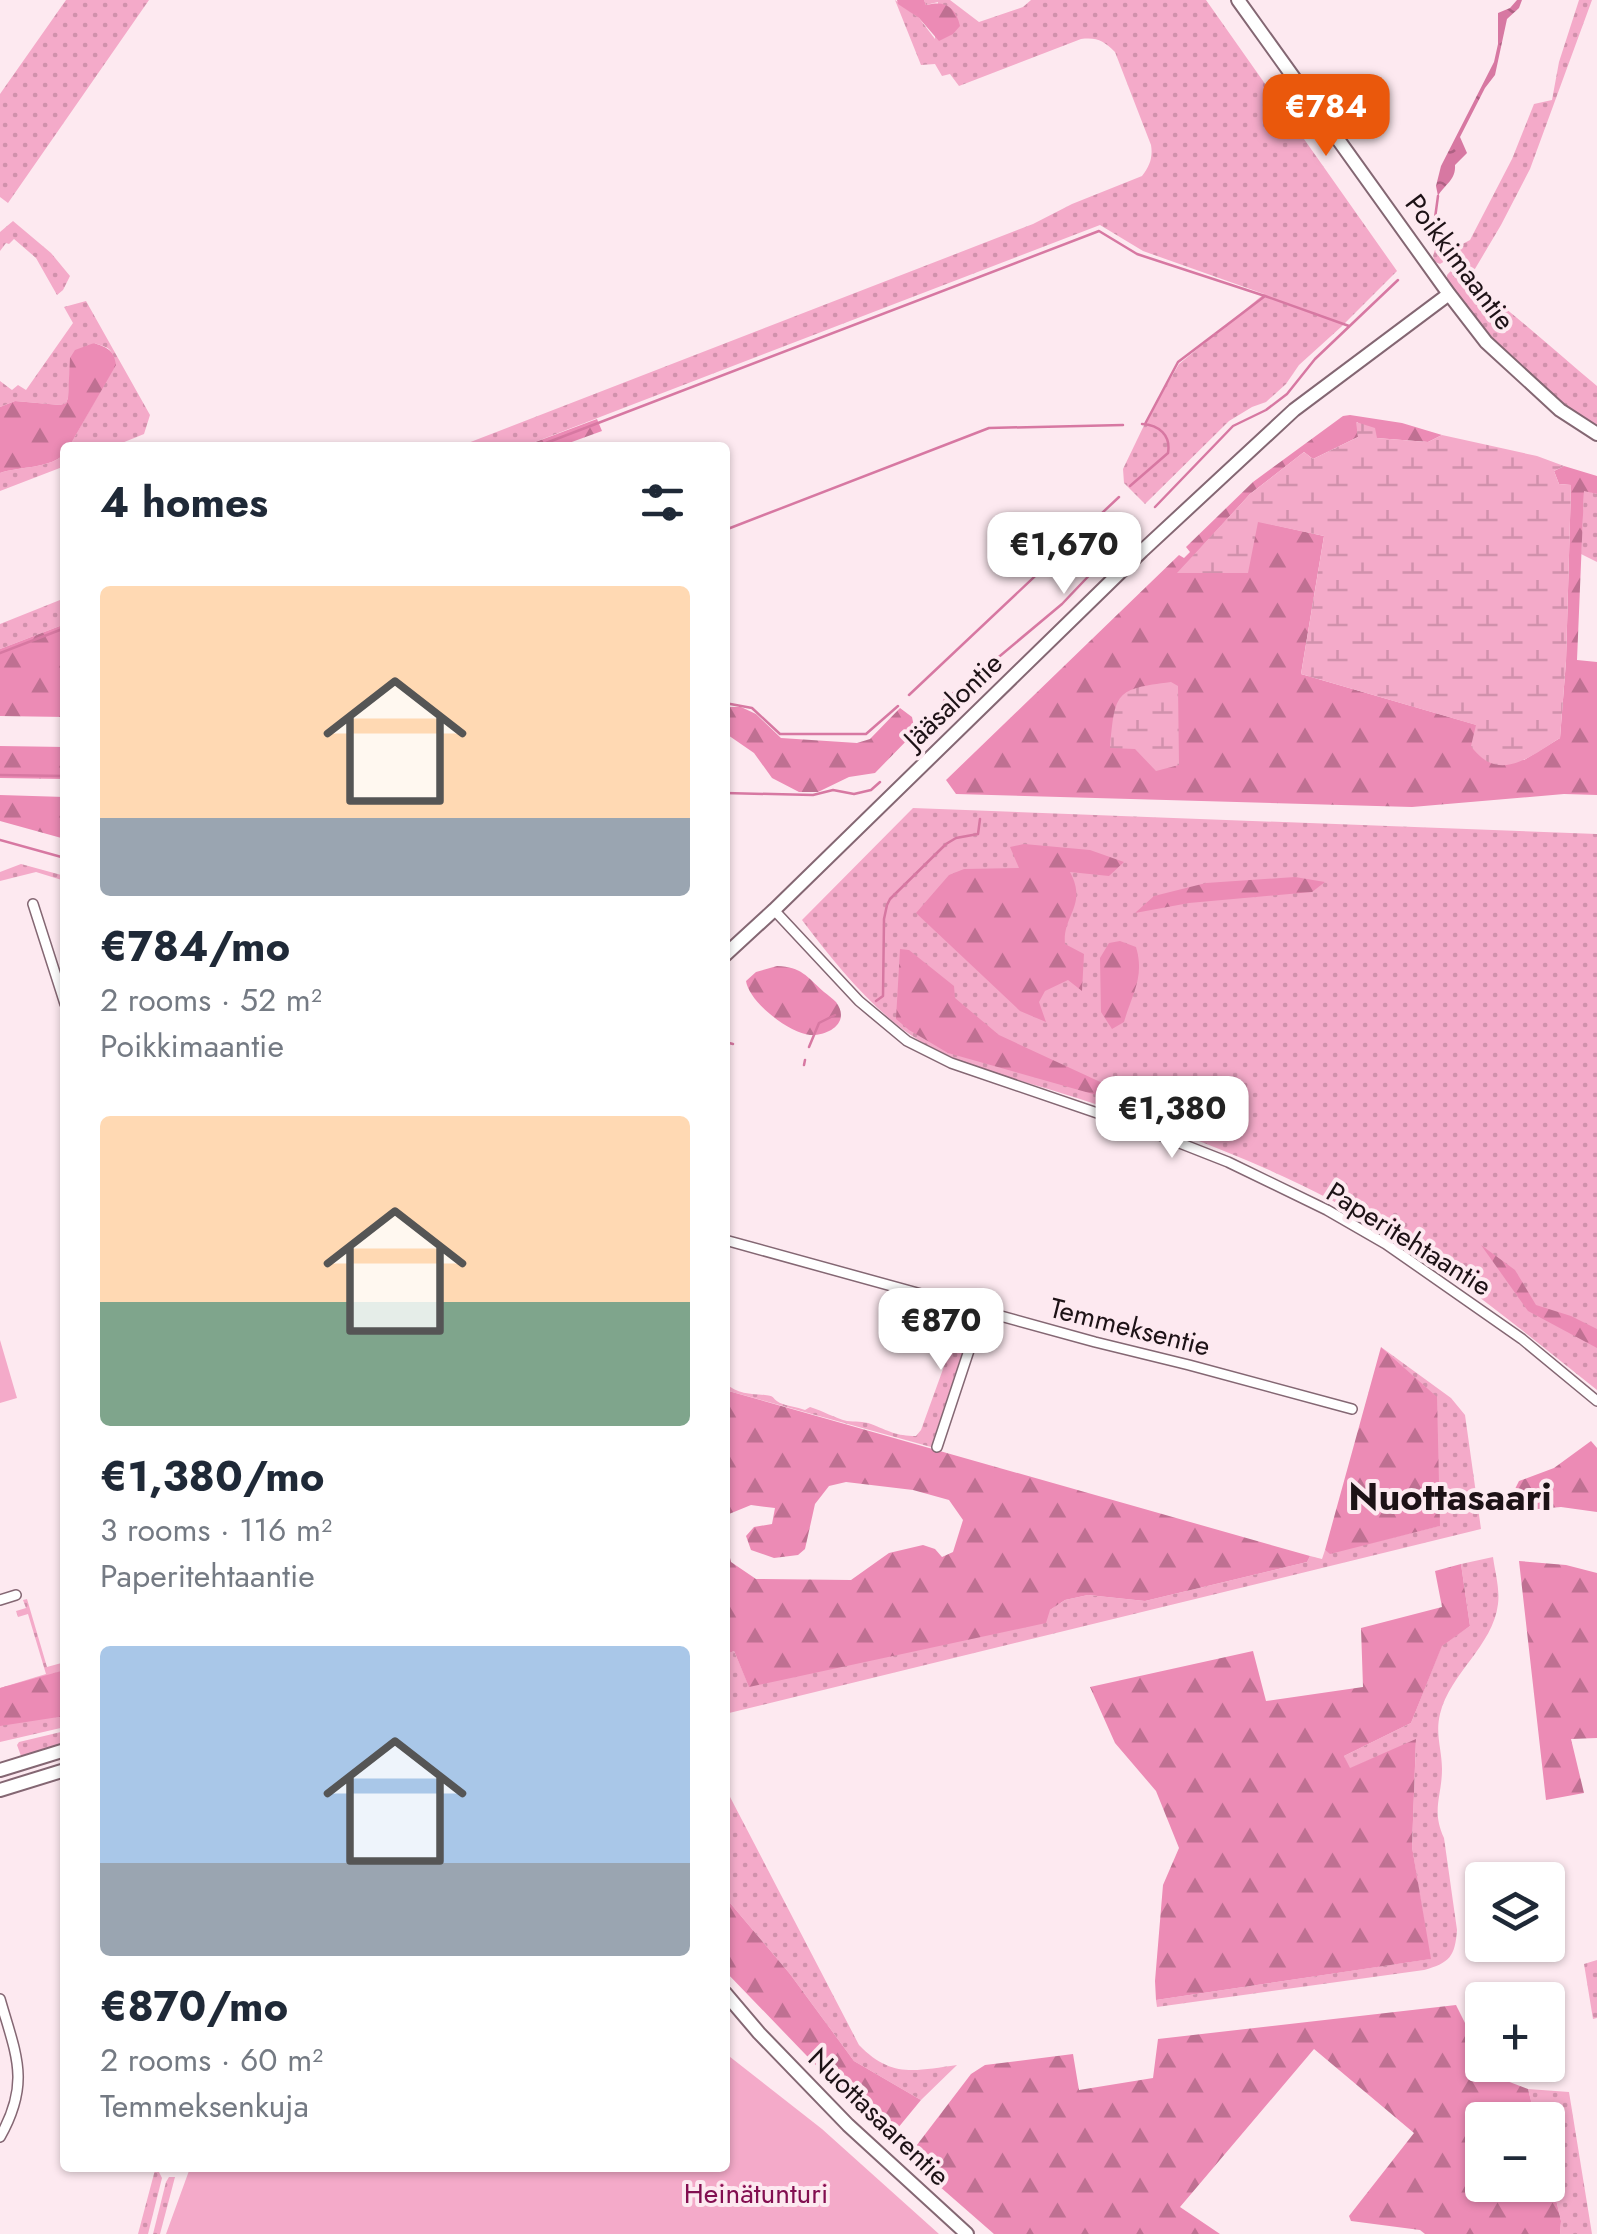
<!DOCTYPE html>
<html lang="en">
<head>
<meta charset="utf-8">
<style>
	body { margin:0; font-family:Jost,sans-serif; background:#f2f2f3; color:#1f2937; height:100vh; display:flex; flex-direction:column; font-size:38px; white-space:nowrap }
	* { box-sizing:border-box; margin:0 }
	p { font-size:32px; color:#747a83 }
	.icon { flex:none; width:55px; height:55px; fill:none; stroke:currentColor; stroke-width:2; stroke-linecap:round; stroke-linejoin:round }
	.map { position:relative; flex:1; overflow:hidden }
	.panel { position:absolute; left:60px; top:442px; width:670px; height:1730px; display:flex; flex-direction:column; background:#fff; border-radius:10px; box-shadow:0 2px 8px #0004 }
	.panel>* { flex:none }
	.fabs { position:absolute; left:1465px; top:1862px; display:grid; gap:20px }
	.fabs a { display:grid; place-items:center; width:100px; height:100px; border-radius:10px; background:#fff; box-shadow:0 2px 8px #0004; font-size:50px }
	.price { position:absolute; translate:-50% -85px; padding:0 22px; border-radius:20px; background:#fff; color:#222; font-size:32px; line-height:65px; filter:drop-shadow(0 2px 5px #0008) }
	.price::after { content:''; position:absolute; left:50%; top:60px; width:30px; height:22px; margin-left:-15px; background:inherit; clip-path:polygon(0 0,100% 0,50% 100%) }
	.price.on { background:#ea580c; color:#fff }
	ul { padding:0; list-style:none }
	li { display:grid; align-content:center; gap:20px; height:530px; padding:0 40px }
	li span { display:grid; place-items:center; height:310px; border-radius:10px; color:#555 }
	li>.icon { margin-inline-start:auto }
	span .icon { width:180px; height:180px; fill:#fffc; stroke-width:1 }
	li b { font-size:42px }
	h2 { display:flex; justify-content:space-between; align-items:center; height:120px; padding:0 40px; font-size:42px }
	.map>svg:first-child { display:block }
	.grass { fill:url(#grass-dots) }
	.forest { fill:url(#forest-firs); fill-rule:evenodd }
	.wetland { fill:url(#wetland-marsh) }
	.park { fill:#f4aac9 }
	.water { fill:url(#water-ripples) }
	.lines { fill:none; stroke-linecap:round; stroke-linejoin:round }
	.stream { stroke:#d778a2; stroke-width:2.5 }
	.street-casing { stroke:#846773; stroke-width:12 }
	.secondary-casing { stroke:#846773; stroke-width:16 }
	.street { stroke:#fff; stroke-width:9 }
	.secondary { stroke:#fff; stroke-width:12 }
	.labels { text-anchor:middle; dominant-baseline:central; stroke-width:8; stroke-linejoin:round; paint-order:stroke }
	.street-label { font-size:28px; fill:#1d1216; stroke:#fde9f0 }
	.park-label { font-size:28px; fill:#820e50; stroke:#fde9f0 }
	.district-label { font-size:38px; font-weight:bold; fill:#1d1216; stroke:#fde9f0 }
</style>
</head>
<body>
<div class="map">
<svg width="1597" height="2234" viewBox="0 0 1597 2234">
	<defs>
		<pattern id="grass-dots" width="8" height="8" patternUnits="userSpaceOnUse" patternTransform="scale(2.5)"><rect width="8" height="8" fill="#f4aac9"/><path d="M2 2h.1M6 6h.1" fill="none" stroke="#d191ac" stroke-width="1.8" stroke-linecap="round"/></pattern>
		<pattern id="forest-firs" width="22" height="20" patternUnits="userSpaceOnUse" patternTransform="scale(2.5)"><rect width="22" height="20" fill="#ec8bb5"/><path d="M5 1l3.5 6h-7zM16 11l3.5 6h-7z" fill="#bf7092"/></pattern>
		<pattern id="wetland-marsh" width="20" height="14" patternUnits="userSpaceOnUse" patternTransform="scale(2.5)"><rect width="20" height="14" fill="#f4aac9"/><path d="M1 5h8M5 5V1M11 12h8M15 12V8" fill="none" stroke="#d191ac"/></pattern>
		<pattern id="water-ripples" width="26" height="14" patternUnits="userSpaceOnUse" patternTransform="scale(2.5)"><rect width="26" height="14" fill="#d778a2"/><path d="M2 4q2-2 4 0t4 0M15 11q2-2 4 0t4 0" fill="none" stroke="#ae6183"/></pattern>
	</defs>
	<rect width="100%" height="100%" fill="#fde9f0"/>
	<path class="grass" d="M66,0H149L8,203L0,197V94Z
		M895,0L919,18L935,39L938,2L926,5L924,0H950L979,22L1023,7L1031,0H1206L1397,271L1341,327L1299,365L1286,384L1266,402L1252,407L1229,421L1145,504L1124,483L1123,469L1149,415L1179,364L1264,294L1143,251L1100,225L522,447L455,448L1033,224L1072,204L1142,176C1150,166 1153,157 1151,145L1115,52C1104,41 1097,37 1081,39L959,86L950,74L942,76L935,64L921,65Z
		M1579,0H1592L1530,169L1501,225L1469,279C1513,313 1554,350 1597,386V427C1548,394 1507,357 1470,311C1462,300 1453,291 1447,279V275L1458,263L1453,256L1440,264L1435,262L1433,256L1436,246L1442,255L1470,240L1512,159L1534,104L1552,100L1559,62Z
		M13,221L51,253L70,276L63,290L57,295L36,258L14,239L9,244L6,243L0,251V232Z
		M86,301L150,415L144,434L112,447H69L115,365C112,348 110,348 94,343L71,358L68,398L66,403L60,405L15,401L0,407V381L12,390L18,385L26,390L73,323L64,307Z
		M65,453V466L0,491V473C20,466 51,469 65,453Z
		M1584,490L1597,494V562L1581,554Z
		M65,598V624L0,649V624Z
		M913,808L1597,834V1390C1513,1323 1428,1252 1333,1201C1253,1159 1166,1127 1080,1099C1025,1081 951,1065 905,1031C864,1000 833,961 802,920Z
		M21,864L65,876V881L36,872L0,881V872Z
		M958,1311L969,1315L971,1326L931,1447L725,1390V1383C737,1394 751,1394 765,1395C776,1396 771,1398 780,1403C787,1406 797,1407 805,1410L810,1407C824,1411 834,1418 847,1421C855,1422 863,1421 871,1424C889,1431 896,1436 916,1436L921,1430L951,1347C949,1335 948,1320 958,1311Z
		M1381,1347L1451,1398L1465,1415L1481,1529L725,1714V1655L734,1651L749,1686L1050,1610L1065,1600L1088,1595L1145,1601L1307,1562L1310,1556L1322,1559L1325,1550L1330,1553L1439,1526L1436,1397Z
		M1493,1557C1495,1572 1500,1589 1498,1604C1493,1646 1450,1673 1440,1714C1435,1734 1442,1750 1442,1769C1442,1796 1431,1810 1444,1838L1457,1930C1455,1956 1450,1963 1424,1970L1157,2007L1156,2000L1430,1959L1412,1847L1416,1740L1349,1769L1344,1756L1411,1723L1442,1645L1470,1626L1461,1564Z
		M27,1599L47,1667L65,1662V1727L0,1742V1688L46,1674L28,1614L18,1617L16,1611L26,1608L23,1600Z
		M65,1731V1743L21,1756L17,1745L19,1742Z
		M729,1795L859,2045C891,2078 914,2071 957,2065L921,2100L854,2061L790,1974L725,1897V1796Z
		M1597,1960V2018L1593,2019L1584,1964Z
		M1528,2089L1569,2092L1592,2234H1560L1561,2221L1548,2165V2120H1536Z
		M155,2170L159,2172L162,2178L148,2234H138Z
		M169,2177H175L160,2234H153L166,2182Z"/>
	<path class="forest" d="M897,0H924L926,5C945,0 956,7 960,26L953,34L939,41L919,18L898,4Z
		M94,343C108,348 114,350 116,365L69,447L65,448V453C51,469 20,466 0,473V407L15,401L60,405L66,403L68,398L70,358L75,350Z
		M1350,415L1402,423L1442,435L1428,442L1376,438L1357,422L1358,437L1313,459L1304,452L1250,494L1178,573L1257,521L1324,536L1301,674L1477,725L1524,760L1560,738L1566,661L1571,485L1559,484L1554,471L1564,466L1597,476V494L1584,491L1577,660L1597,662V795L1564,794L1412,807L956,794L946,780L1179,555L1184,558L1190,552L1186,547L1253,482L1343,416Z
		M597,419L602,431L558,447H522Z
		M65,624V717L0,716V649Z
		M725,707H741L756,714L781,738L857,743L870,739L900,708L912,717L915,732L875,773L849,777L818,792H799L772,778L754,753L725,733Z
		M0,746L65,747V779L0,778Z
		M0,795L65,797V839L0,821Z
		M1024,844L1090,850L1124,862L1109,876L1070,872C1088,905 1062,916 1065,944L1084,954L1082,991L1068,980L1045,991L1039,1002L1046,1022L1020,1011L916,913L949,875L964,869L1019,868L1010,847Z
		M1295,877L1325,882L1312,892L1189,903L1135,913L1154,896L1206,883Z
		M1120,941L1136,947C1145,977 1132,994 1124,1022L1112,1029L1101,1012L1100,958L1109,943Z
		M900,949L909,950L954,986L955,998L999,1035L1109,1086L1100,1096L948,1053L909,1030L896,1019Z
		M777,966C802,967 806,976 824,992C828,995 832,998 836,1002C851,1022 829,1036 810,1035C789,1033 749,1002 746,981L756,972Z
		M1481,1245L1515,1270L1536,1305L1571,1316L1597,1329V1348L1528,1311Z
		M1381,1347L1437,1397L1440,1526L1330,1554L1325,1550Z
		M725,1390L1310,1556L1307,1562L1145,1601L1088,1595L1065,1600L1050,1610L1046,1623L749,1687L734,1651L725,1655ZM846,1482L913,1490L949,1500L963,1520L953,1552L942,1557L935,1549L923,1545L889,1553L851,1580L756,1579L731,1562L726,1541L729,1514L751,1505L775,1508L772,1524L754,1527L746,1536L751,1550L774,1558L798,1555L805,1549L815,1504L829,1486Z
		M1591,1441L1597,1448V1512L1561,1507L1516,1511L1515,1489L1519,1481L1554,1468Z
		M1519,1561L1566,1565L1597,1573V1738L1571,1739L1584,1793L1546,1800Z
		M1461,1564L1470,1626L1442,1646L1411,1723L1344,1756L1350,1768L1416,1739L1412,1847L1431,1959L1156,2000L1155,1981L1163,1885L1179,1848L1156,1791L1115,1743L1090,1687L1253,1651L1266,1701L1363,1687L1361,1628L1442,1607L1435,1571Z
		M65,1670V1716L0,1726V1688Z
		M725,1897L790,1974L854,2061L921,2100L888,2140L725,1971Z
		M1456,2005L1482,2057V2065H1489L1499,2078L1528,2089L1536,2120H1482V2185H1548V2165L1561,2221L1560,2234H1425L1420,2230L1351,2221L1349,2216L1414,2133L1314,2049L1180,2207L1220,2234H994L907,2158L971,2074L985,2065L1073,2054L1079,2090L1153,2078L1158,2039Z"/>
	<path class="wetland" d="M1356,422L1375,428L1377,438L1428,442L1442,435L1537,456L1564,466L1554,471L1559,484L1571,485L1566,661L1560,738C1530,757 1498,784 1471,746L1476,725L1301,674L1324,536L1258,522L1248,573H1177L1250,494L1304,452L1313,459L1358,437Z
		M1171,682L1178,686L1179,765L1156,771L1135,749L1110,748C1115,692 1115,689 1171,682Z"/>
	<path class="park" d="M0,1340L17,1398L0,1403Z
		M725,2053L822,2129L939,2234H166L190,2168H725Z"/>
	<path class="water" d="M1517,0H1522L1519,8L1507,19L1495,75L1485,88L1460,137L1467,153L1455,165C1456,180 1445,184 1438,196L1436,186L1441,166L1494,62L1498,44V13L1510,8Z"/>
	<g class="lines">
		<path class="stream" d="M1436,226L1435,218L1438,196
			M1440,254L1444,250L1442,245
			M1145,424L1178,362L1265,296L1349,326
			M533,448L1099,231L1137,254L1265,296
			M1130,486L1168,453C1171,435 1159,425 1142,424
			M1155,507L1233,426L1266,410L1287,394L1315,359L1398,280
			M725,530L989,428L1123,425
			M0,653L65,628
			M909,695L1119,497
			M725,703L752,708L780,734H866L898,706
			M949,715L943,704L945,699L970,681L1062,604L1138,524
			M0,775L65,776
			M725,793L813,795L833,790L854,794L871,790L880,782
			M0,840L65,858
			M876,1001L883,996L884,919L887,905L890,899L946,844L956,838L978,834L980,819
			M725,1042L733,1044
			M809,1047L819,1023L835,1015
			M804,1065L805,1060"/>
		<g class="street-casing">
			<path id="street" d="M33,904L65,1004
				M774,910L859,1001L907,1041L951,1063L1144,1129L1228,1162L1327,1210L1386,1244L1522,1339L1597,1401
				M725,1240L1095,1342L1189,1365L1352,1409
				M937,1447L982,1311
				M0,1600L16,1595
				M0,1999C16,2055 31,2082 0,2137"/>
		</g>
		<g class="secondary-casing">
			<path id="secondary" d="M1238,0L1449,294L1486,342L1560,410L1597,434
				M725,955L774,910L1142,551L1294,410L1449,294
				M0,1770L65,1750
				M0,1790L65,1770
				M725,1993L759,2033L848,2125L967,2234"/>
		</g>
		<use href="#street" class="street"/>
		<use href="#secondary" class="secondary"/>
	</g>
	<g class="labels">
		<g class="street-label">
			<text transform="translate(1460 262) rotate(53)">Poikkimaantie</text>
			<text transform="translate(953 701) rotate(-44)">Jääsalontie</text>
			<text transform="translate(1409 1239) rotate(32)">Paperitehtaantie</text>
			<text transform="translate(1130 1327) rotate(14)">Temmeksentie</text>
			<text transform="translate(879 2117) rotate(44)">Nuottasaarentie</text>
		</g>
		<g class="park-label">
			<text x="756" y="2193">Heinätunturi</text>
		</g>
		<g class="district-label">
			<text x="1450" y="1496">Nuottasaari</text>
		</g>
	</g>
</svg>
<div class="fabs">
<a><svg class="icon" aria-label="layers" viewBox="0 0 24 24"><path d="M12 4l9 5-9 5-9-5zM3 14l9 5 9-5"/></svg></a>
<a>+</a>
<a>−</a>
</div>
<b class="price on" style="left:1326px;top:159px">€784</b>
<b class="price" style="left:1064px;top:597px">€1,670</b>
<b class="price" style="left:1172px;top:1161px">€1,380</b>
<b class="price" style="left:941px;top:1373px">€870</b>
<section class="panel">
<h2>4 homes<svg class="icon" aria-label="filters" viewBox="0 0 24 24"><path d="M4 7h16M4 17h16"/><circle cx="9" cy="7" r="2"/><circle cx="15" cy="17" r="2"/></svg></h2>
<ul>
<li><span style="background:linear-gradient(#ffd9b3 75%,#9aa5b1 0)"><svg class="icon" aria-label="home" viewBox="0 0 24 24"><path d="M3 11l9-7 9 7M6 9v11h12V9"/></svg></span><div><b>€784/mo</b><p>2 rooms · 52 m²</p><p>Poikkimaantie</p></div></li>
<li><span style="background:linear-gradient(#ffd9b3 60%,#7fa58c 0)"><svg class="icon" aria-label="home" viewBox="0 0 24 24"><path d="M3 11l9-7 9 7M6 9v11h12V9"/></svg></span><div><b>€1,380/mo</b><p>3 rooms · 116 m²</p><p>Paperitehtaantie</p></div></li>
<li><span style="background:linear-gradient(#a9c7e8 70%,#9aa5b1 0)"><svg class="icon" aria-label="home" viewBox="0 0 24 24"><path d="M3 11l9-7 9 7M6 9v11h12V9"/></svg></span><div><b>€870/mo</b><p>2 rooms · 60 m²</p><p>Temmeksenkuja</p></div></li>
</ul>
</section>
</div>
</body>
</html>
